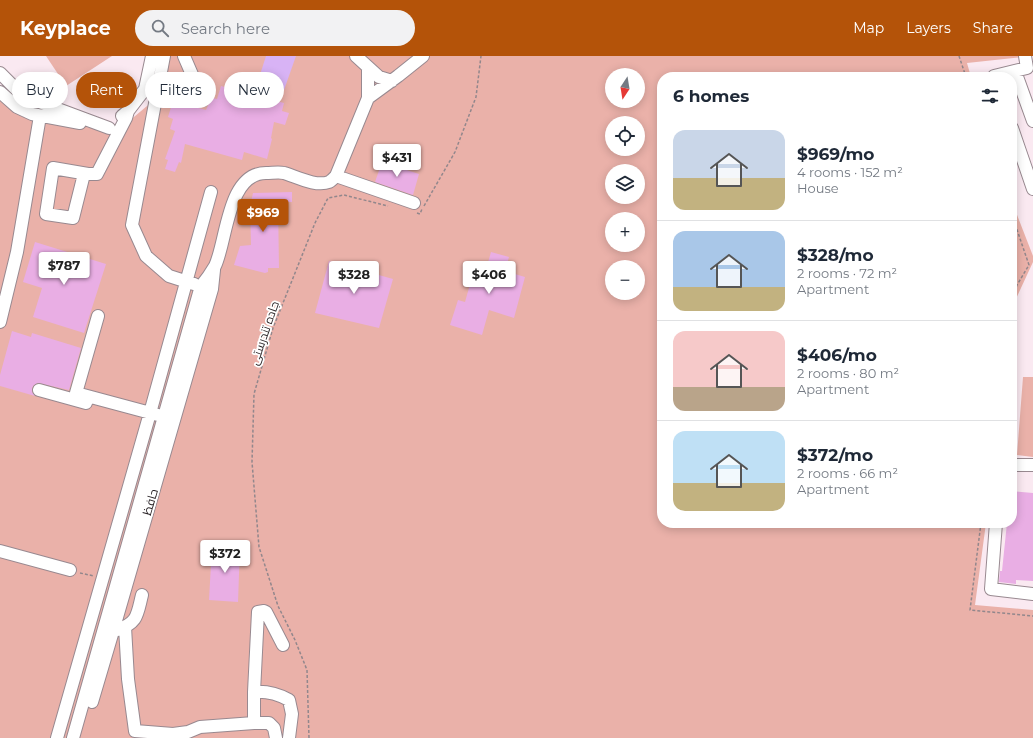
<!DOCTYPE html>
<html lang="en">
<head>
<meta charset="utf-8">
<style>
	body { margin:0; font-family:Montserrat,Cairo,sans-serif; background:#f2f2f3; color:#1f2937; height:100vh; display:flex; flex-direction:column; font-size:15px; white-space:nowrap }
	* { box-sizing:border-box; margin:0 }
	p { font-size:13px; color:#747a83 }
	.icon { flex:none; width:22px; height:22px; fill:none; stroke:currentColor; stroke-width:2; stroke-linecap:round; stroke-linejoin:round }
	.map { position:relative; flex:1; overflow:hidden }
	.drawer { position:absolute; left:657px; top:16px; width:360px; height:456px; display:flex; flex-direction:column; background:#fff; border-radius:16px; box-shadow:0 2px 10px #0003 }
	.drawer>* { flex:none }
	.hud { position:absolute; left:12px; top:16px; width:380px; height:36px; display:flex; gap:8px }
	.needle { width:26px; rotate:192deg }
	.buttons { position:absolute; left:605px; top:12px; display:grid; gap:8px }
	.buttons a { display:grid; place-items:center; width:40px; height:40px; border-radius:50%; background:#fff; box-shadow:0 2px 10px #0003; font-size:20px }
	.price { position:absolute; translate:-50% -34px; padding:0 9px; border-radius:4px; background:#fff; color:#222; font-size:13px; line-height:26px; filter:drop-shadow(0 1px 2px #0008) }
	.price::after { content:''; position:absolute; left:50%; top:24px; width:12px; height:9px; margin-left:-6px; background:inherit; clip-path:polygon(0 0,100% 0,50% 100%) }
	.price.current { background:#b45309; color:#fff }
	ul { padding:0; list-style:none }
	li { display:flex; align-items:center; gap:12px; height:100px; padding:0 16px }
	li+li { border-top:1px solid #e0e1e3 }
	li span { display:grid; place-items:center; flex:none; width:112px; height:80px; border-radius:12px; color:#555 }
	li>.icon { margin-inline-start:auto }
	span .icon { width:48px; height:48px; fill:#fffc; stroke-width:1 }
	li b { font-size:17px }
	h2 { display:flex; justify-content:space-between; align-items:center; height:48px; padding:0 16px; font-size:17px }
	.pill { padding:0 14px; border-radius:18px; background:#fff; box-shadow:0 2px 10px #0003; font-size:14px; line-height:36px }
	.pill.current { background:#b45309; color:#fff }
	header { display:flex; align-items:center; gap:24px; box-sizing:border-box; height:56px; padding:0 20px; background:#b45309; color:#fff }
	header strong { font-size:19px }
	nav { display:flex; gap:22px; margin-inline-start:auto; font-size:14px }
	.search { width:280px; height:36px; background:#f2f2f3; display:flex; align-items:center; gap:10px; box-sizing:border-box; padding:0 14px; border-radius:22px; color:#747a83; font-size:15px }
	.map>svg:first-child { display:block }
	.green { fill:#eab1a9; fill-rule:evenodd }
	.water { fill:#d8b3f5 }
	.building { fill:#e9aee4 }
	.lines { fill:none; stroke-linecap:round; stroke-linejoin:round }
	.minor-casing { stroke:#988990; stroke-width:14 }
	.path { stroke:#92878c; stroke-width:1.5; stroke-dasharray:3 2; stroke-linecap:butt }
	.minor { stroke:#fff; stroke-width:12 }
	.labels { text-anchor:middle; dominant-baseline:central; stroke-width:3.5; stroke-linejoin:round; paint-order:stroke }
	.street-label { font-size:12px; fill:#2a2427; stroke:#fff }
</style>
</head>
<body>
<header>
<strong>Keyplace</strong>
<div class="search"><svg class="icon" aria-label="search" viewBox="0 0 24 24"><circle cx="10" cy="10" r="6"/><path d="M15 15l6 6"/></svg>Search here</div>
<nav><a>Map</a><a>Layers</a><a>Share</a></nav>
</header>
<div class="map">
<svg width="1033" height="682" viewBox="0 0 1033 682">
	<rect width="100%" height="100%" fill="#fae9f1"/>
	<path class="green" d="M46,0H112L66,30Z
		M160,0H1033L967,7L971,21H662V467H986L975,549L1033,554V682H0V43L11,54L45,64L116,76L153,45ZM612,19H638V45H612ZM612,67H638V93H612ZM612,115H638V141H612ZM612,163H638V189H612ZM612,211H638V237H612Z
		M1012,146L1033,200V206L1014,247L1012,265Z
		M1023,321H1033V401L1017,399Z"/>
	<path class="water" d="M266,0H296L284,34L258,25Z"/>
	<path class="building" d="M221,30L284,47L282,55L289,57L285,69L274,66L271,82L272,83L267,103L244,96L242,104L185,88L181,107L179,106L175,116L165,113L168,104L165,103L175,75L170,73L173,63L168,61L173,45L206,54L210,45V41L217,43Z
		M382,106L419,118L413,139L375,126Z
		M292,136V146H278L279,212H268V216L265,217L234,209L240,190L251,189L250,150L253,137Z
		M35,186L106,208L84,277L33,261L42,232L23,226Z
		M491,196L509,201L505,215L525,221L514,262L489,254L482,279L450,269L458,244L465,246L476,207L487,210Z
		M329,205L393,223L379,272L315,257Z
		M12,275L31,281L32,277L81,292L69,334L38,327L34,329L32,332V336L35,340L0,330V319Z
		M1012,435L1033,437V525L1016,524V528L999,526L1000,515H1002L1007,467H1012Z
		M212,490L240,491L238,546L209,544Z"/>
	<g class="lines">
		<g class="minor-casing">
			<path id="minor" d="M164,0L132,169L146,200L169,220L194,228
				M184,0L203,44
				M368,11L379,21L392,25
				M1015,15L1033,65
				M0,17L23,40L109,72
				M995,21L994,20L1027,12L1025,0
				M0,36L17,51L32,58L80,67
				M368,42L398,20L423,0
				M122,60L128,55L145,33L152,0
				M1012,72L1033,133
				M84,118L73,162L46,158L53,112L88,118H97L126,62L128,55
				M336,120L414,147
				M98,260L76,337L158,359
				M0,266L17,196L40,60
				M39,334L86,347
				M1012,411L1014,409H1033
				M996,467L991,533L1033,538
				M0,495L70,514
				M125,571L128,623L135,675L173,678L188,676L200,671L254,667V636C266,635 278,638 289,644L292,658L289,682
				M117,574C138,567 137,559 142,539
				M254,636L258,556L264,555L266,556L283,589
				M92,646L113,575L212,233L214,214
				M254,667H269L274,672L276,682
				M57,682L150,357L211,136
				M73,682L201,230C206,224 211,217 215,210C227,185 227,117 266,117C272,117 279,116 284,117C297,121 316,131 329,126C331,125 334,122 336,120L368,42V11L356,0"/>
		</g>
		<path class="path" d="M959,0L966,21
			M424,150L455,96L476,41L481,0
			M417,157L420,158L422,153
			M1012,159L1029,209L1017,229L1012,242
			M981,467L970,554L1033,560
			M80,517L94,520
			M309,682L307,614L295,584L278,550L259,491L252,406L254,338L273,272L315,167L328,142L344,139L388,150"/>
		<use href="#minor" class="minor"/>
	</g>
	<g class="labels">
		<g class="street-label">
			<text transform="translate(264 277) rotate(-71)">جاده تندرستی</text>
			<text transform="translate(150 446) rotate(-74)">حافظ</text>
		</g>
	</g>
</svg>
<div class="buttons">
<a><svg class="needle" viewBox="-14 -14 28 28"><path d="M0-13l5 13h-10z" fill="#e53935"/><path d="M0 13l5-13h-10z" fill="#747a83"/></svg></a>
<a><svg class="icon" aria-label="locate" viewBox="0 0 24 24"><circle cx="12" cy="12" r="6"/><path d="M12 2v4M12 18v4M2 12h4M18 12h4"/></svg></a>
<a><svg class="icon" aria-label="layers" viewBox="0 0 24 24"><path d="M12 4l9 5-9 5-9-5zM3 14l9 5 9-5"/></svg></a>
<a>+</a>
<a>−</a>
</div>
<b class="price" style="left:397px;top:122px">$431</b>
<b class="price current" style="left:263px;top:177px">$969</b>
<b class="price" style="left:64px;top:230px">$787</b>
<b class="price" style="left:354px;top:239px">$328</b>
<b class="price" style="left:489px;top:239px">$406</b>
<b class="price" style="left:225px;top:518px">$372</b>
<div class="hud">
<a class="pill">Buy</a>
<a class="pill current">Rent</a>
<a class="pill">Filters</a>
<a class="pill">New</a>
</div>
<section class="drawer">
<h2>6 homes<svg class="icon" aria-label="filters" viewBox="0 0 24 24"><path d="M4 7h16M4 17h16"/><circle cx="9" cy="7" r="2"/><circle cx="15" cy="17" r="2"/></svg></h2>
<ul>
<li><span style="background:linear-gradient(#c9d6e8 60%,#c2b280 0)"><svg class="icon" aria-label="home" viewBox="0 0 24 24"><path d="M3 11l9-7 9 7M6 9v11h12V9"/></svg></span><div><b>$969/mo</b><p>4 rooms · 152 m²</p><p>House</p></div></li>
<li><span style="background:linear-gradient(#a9c7e8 70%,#c2b280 0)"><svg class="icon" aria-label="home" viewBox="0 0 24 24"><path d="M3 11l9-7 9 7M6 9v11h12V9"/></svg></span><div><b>$328/mo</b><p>2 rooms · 72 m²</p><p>Apartment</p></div></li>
<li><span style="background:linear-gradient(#f6c9c9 70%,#b9a48a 0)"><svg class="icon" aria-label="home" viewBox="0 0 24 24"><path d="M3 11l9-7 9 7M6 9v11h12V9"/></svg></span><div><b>$406/mo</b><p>2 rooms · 80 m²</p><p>Apartment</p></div></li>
<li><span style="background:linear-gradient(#bfe0f5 65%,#c2b280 0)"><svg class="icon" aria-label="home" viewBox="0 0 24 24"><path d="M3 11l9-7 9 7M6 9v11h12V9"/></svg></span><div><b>$372/mo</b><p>2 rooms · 66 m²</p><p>Apartment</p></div></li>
</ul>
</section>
</div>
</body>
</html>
